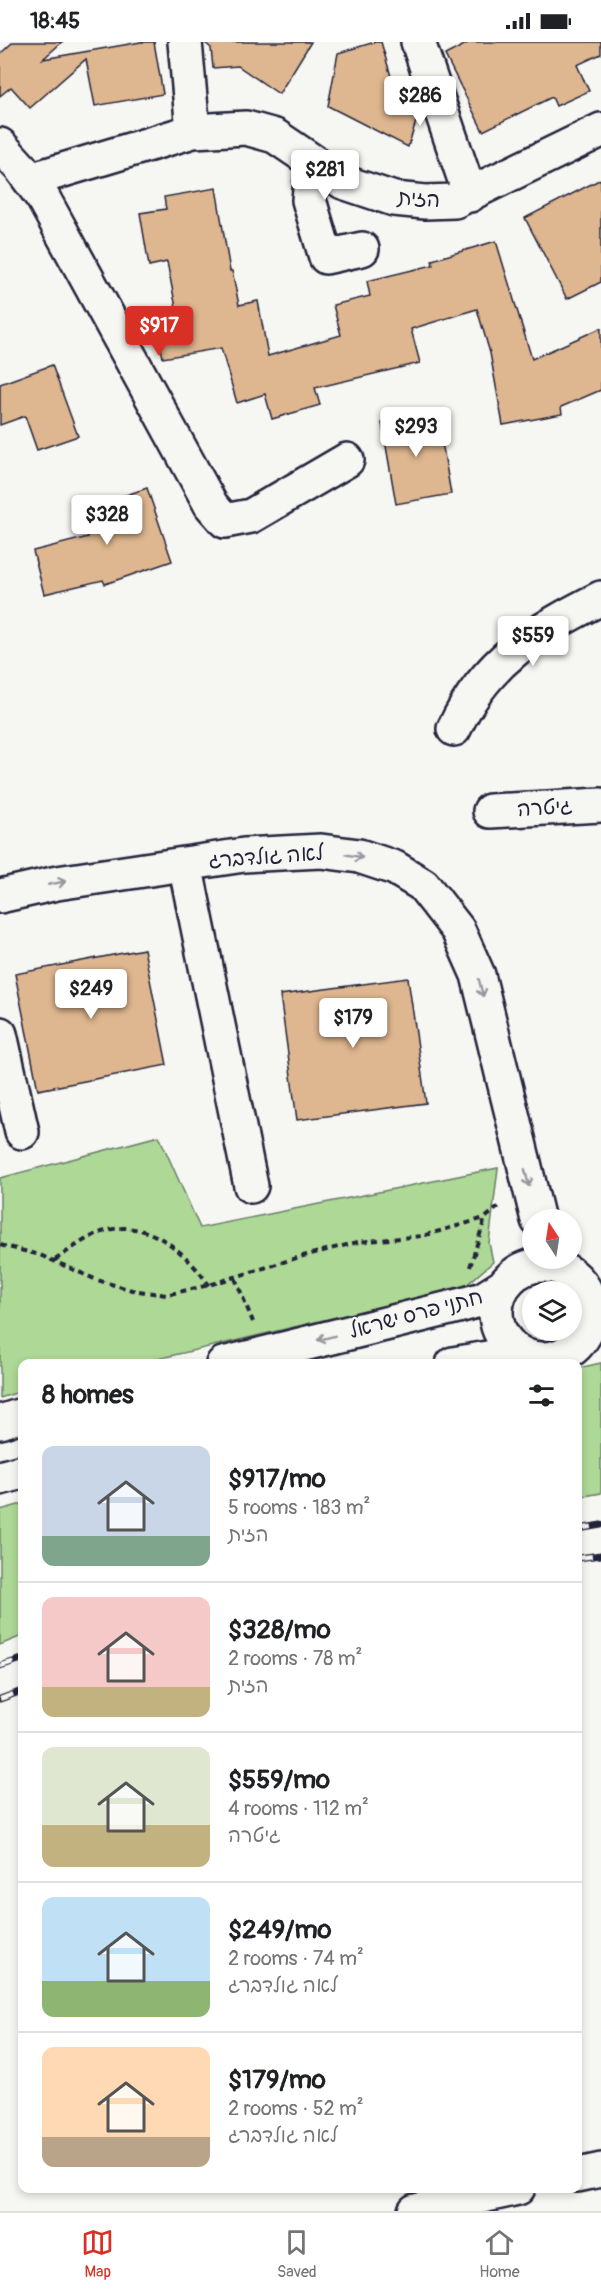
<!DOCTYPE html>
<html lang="en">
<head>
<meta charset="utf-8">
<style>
	body { margin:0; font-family:Pangolin,"Playpen Sans Hebrew",sans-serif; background:#f6f6f6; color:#202124; height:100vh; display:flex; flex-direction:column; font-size:22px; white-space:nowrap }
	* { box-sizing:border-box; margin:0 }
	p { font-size:20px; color:#757577 }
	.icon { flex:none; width:33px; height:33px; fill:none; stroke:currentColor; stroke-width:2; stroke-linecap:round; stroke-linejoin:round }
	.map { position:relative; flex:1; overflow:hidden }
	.details { position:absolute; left:18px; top:1317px; width:564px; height:834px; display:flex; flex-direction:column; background:#fff; border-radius:12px; box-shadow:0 3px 9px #0003 }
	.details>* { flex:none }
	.needle { width:39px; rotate:348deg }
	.fabs { position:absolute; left:522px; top:1167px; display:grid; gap:12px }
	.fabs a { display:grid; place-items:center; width:60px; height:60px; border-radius:50%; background:#fff; box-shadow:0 3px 9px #0003; font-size:30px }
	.price { position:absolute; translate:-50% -51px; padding:0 14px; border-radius:6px; background:#fff; color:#222; font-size:20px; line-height:39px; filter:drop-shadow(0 2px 3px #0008) }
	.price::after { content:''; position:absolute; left:50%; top:36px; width:18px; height:14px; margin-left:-9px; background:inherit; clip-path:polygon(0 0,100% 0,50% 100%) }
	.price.active { background:#d93025; color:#fff }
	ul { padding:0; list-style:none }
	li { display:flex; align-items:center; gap:18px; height:150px; padding:0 24px }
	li+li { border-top:2px solid #e0e0e0 }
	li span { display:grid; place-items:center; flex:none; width:168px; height:120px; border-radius:12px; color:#555 }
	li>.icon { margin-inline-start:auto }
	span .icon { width:72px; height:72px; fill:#fffc; stroke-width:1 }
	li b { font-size:26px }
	h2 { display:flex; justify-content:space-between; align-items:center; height:72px; padding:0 24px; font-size:26px }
	.status { display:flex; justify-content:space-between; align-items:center; height:42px; padding:0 30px; background:#fff; direction:ltr }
	.status svg { height:16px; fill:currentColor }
	.dock { display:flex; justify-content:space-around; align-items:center; height:84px; border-top:2px solid #e0e0e0; background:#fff; font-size:16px; color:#757577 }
	.dock a { display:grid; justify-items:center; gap:3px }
	.dock .active { color:#d93025 }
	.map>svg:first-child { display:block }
	.green { fill:#add896; stroke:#687d68; stroke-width:1.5 }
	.building { fill:#deb68f; stroke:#22223b; stroke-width:1.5 }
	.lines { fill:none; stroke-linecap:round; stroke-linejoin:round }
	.minor-casing { stroke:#22223b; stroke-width:38 }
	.major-casing { stroke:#22223b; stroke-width:38 }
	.path { stroke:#22223b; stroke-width:4; stroke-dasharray:6 4.5; stroke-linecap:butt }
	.minor { stroke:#f6f6f2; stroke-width:33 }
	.major { stroke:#f6f6f2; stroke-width:33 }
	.rail-casing { stroke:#22223b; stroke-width:7 }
	.rail { stroke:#f6f6f2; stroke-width:4.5; stroke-dasharray:14; stroke-linecap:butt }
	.oneway { stroke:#9797a0 }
	.labels { text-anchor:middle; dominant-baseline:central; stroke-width:4.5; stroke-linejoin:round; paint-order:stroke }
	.street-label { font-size:21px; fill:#22223b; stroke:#f6f6f2 }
</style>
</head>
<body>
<div class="status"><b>18:45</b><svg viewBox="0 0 49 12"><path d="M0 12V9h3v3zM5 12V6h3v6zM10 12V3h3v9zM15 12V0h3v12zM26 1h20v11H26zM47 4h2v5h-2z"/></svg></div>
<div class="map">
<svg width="601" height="2169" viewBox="0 0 601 2169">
	<rect width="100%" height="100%" fill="#f6f6f2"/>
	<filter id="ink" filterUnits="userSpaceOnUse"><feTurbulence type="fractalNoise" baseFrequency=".0167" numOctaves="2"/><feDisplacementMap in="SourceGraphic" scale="12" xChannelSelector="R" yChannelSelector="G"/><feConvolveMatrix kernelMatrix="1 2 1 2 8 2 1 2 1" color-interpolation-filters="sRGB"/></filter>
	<g filter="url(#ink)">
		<path class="green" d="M159,1094L200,1186L498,1126L489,1201L493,1220L464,1245L140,1321L22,1322V1349L0,1356V1136Z
			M601,1321V1451L578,1455V1326Z
			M22,1462V1594L0,1603V1468Z"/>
		<path class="building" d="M13,0H62L43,17L141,0H154L163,52L95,64L86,17L30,66L11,45L0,54V12Z
			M204,0H311L279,52L238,24L213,26L211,6Z
			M375,0H381L399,62L420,67L408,105L328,64L338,11Z
			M470,0H601V12L577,23L589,49L556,64L552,55L483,89L445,13Z
			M601,137V240L567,257L525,176Z
			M216,146L230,229H232L239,263L258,259L268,314L341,293L333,263L370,254L367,239L433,223L432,218L496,199L532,317L601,286V348L561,365L562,372L503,383L490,311L477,267L411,287L420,321L315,346L320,363L272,377L265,352L237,361L221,306L163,316L156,280L178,276L167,220L149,224L140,171L166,167L164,155Z
			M52,323L78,394L37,408L25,374L0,383V342Z
			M437,371L451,452L396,462L382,381Z
			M147,446L172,519L105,542L103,538L44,552L33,509L88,495L79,469Z
			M144,907L167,1023L38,1048L15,932Z
			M408,936L426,1061L297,1078L280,953Z"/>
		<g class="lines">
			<g class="minor-casing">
				<path id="minor" d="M185,0L193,89
					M418,0L470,153
					M0,103L21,126L43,156L211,463L225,479L251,474L347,418
					M313,120L309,158L326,215L362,207
					M30,138L193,89L246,86L275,94L343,140L394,157L425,160L455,159L601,88
					M454,687C486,618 536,589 601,556
					M490,769L601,763
					M185,822L251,1144
					M0,854L57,841L244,813L321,809L359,814L395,826L423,843L458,888L478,933L538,1178
					M0,992L22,1090
					M547,1216L549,1223
					M578,2133L601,2128
					M415,2169L518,2146"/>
			</g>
			<g class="major-casing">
				<path id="major" d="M496 1270a47 47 0 1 1 94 0a47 47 0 1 1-94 0Z
					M223,1322L462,1263L483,1257L502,1245
					M453,1322L499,1314L534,1317
					M0,1380L22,1373
					M0,1436L22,1430"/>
			</g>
			<path class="path" d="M0,1203L40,1213L97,1238L132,1248L166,1253L209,1243L303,1214L358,1200L422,1194L485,1176
				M55,1218C70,1208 85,1196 102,1190C146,1174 186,1210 209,1243
				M470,1225L485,1176L502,1162
				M235,1236L253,1280"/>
			<use href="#minor" class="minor"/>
			<use href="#major" class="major"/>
			<g class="rail-casing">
				<path id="rail" d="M578,1487L601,1483
					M578,1516L601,1513
					M0,1624L22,1617
					M0,1657L22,1649"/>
			</g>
			<use href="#rail" class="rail"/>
		</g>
		<defs><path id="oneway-shaft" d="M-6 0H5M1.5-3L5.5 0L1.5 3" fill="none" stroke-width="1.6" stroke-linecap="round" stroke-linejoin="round" transform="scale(1.5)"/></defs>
		<g class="oneway">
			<use href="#oneway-shaft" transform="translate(354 814) rotate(10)"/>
			<use href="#oneway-shaft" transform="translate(57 841) rotate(-11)"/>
			<use href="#oneway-shaft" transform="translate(481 946) rotate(76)"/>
			<use href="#oneway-shaft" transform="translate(527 1136) rotate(76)"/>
			<use href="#oneway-shaft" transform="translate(326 1296) rotate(166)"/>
		</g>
	</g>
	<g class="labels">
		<g class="street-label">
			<text transform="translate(419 157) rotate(4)">הזית</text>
			<text transform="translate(545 766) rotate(-3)">גיטרה</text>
			<text transform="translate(266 815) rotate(-4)">לאה גולדברג</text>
			<text transform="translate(416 1272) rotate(-15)">חתני פרס ישראל</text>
		</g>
	</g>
</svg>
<div class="fabs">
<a><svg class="needle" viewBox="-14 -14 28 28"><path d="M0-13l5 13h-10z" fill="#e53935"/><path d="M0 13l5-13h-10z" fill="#757577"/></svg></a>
<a><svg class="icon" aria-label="layers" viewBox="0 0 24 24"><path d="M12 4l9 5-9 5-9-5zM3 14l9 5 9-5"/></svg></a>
</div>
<b class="price" style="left:420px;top:85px">$286</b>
<b class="price" style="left:325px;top:159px">$281</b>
<b class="price active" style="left:159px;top:315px">$917</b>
<b class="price" style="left:416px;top:416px">$293</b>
<b class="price" style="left:107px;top:504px">$328</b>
<b class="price" style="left:533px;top:625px">$559</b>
<b class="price" style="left:91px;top:978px">$249</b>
<b class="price" style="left:353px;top:1007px">$179</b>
<section class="details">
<h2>8 homes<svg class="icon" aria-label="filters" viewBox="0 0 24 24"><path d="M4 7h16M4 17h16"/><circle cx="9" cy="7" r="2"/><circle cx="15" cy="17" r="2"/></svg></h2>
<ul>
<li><span style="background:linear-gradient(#c9d6e8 75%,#7fa58c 0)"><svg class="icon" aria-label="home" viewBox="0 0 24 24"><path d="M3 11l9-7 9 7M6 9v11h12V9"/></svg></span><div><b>$917/mo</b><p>5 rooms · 183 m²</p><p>הזית</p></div></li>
<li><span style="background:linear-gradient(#f6c9c9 75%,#c2b280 0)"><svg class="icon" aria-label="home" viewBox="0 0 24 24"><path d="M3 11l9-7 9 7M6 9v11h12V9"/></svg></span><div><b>$328/mo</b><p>2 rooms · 78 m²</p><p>הזית</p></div></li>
<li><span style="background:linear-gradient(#dfe7d0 65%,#c2b280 0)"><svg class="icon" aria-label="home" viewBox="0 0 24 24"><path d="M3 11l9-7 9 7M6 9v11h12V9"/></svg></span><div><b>$559/mo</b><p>4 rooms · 112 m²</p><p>גיטרה</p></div></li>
<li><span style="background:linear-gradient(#bfe0f5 70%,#8fb573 0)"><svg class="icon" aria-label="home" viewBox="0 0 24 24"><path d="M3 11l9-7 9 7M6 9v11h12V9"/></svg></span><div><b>$249/mo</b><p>2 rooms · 74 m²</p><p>לאה גולדברג</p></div></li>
<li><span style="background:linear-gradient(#ffd9b3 75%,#b9a48a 0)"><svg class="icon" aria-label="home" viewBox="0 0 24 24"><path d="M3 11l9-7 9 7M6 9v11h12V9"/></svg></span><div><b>$179/mo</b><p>2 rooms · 52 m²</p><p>לאה גולדברג</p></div></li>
</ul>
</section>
</div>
<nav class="dock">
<a class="active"><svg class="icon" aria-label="map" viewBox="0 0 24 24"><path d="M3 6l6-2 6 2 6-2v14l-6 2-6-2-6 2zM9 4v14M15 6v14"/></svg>Map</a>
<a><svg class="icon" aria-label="saved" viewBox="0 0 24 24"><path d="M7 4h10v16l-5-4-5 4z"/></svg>Saved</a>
<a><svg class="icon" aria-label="home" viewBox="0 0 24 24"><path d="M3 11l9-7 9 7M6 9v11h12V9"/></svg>Home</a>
</nav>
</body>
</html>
